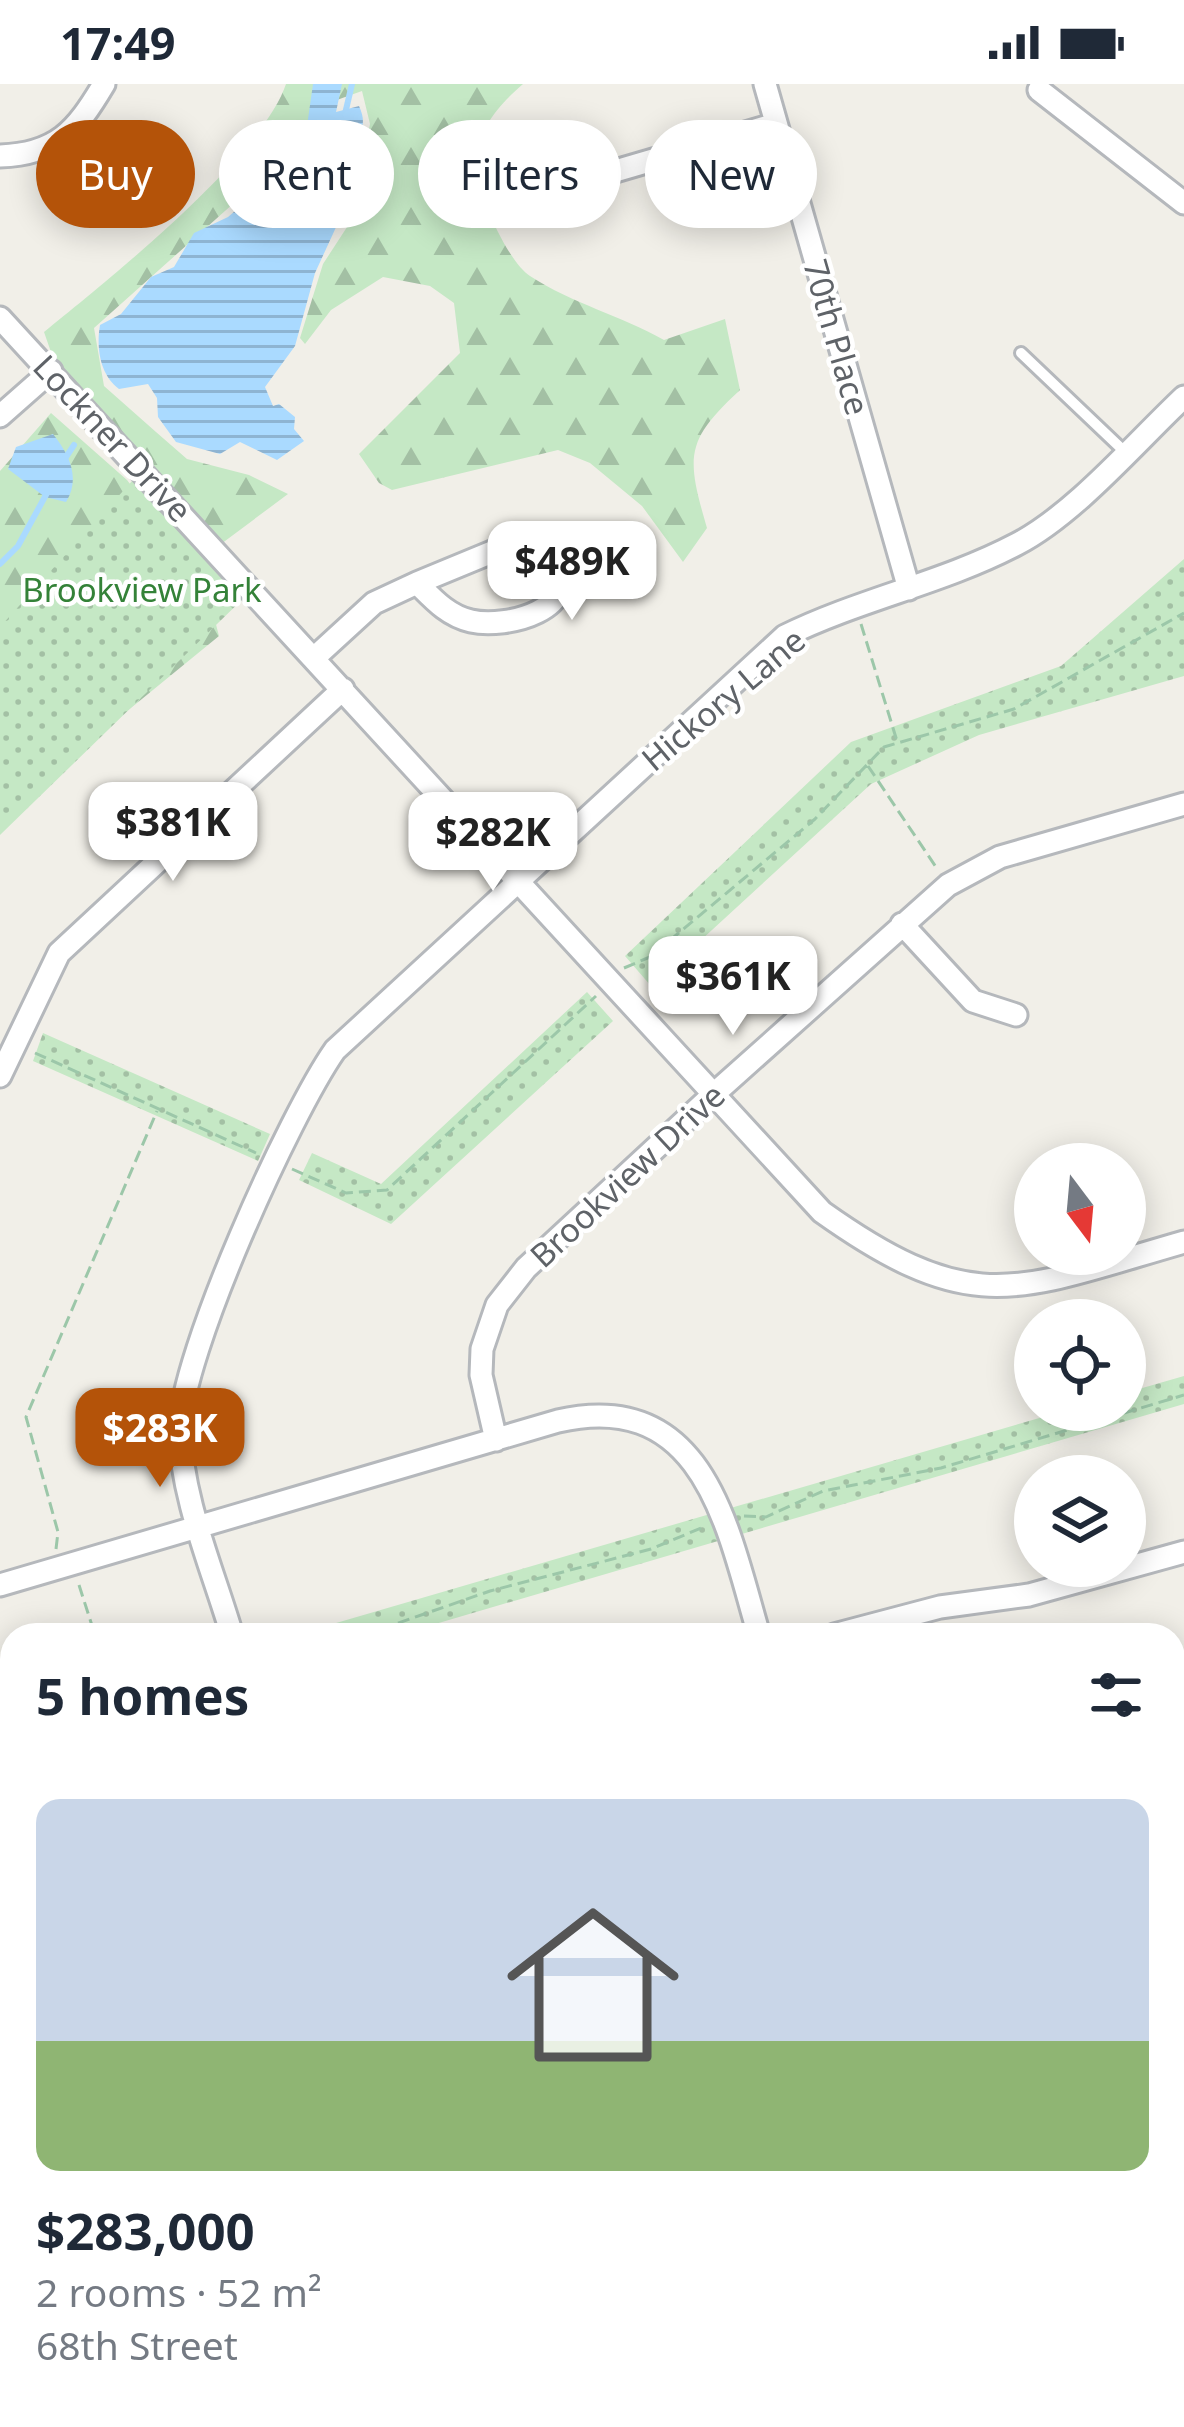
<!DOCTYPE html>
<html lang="en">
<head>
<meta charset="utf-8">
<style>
	body { margin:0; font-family:"Noto Sans",sans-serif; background:#f6f6f7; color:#1f2937; height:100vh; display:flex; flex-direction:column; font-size:45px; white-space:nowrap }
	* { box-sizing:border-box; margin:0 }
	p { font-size:39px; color:#747a83 }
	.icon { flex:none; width:66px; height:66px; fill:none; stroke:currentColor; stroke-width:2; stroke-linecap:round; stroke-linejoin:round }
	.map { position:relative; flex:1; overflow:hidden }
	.details { position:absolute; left:0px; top:1539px; width:1185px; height:804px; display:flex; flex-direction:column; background:#fff; border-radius:36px 36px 0 0; box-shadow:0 6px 30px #0003 }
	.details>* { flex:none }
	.banner { position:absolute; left:36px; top:36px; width:1113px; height:108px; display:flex; gap:24px }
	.needle { width:78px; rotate:164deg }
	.controls { position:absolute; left:1014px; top:1059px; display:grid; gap:24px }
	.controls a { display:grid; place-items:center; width:132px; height:132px; border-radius:50%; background:#fff; box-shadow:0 6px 30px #0003; font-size:60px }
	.price { position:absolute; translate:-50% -102px; padding:0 27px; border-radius:24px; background:#fff; color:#222; font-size:39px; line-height:78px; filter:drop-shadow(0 3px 6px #0008) }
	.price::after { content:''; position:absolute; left:50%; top:72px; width:36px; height:27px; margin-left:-18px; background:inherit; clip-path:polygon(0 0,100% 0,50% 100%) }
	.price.current { background:#b45309; color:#fff }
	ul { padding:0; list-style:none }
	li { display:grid; align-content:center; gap:24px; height:636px; padding:0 36px }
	li span { display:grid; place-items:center; height:372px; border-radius:24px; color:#555 }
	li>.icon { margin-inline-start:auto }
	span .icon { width:216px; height:216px; fill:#fffc; stroke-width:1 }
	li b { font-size:51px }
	h2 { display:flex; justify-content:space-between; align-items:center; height:144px; padding:0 36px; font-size:51px }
	.pill { padding:0 42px; border-radius:54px; background:#fff; box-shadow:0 6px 30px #0003; font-size:42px; line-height:108px }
	.pill.current { background:#b45309; color:#fff }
	.status { display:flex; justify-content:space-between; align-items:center; height:84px; padding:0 60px; background:#fff; direction:ltr }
	.status svg { height:33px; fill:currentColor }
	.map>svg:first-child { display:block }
	.forest { fill:url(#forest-firs) }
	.park { fill:url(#park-dots) }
	.water { fill:url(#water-rules) }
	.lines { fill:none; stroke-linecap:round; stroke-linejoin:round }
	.stream { stroke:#aadaff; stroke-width:6 }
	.building { fill:#cccac5; stroke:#d6d1c6; stroke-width:3 }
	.service-casing { stroke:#b5b8bc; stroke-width:16 }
	.minor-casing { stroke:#b5b8bc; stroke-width:27 }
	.motorway-casing { stroke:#f9ab00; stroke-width:45 }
	.path { stroke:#9cc7a9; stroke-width:3; stroke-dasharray:12 6; stroke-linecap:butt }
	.service { stroke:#fff; stroke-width:10 }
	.minor { stroke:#fff; stroke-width:21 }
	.motorway { stroke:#fde293; stroke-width:39 }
	.labels { text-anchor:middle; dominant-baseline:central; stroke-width:9; stroke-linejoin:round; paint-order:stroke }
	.street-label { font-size:33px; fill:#5f6368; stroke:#fff }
	.park-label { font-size:33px; fill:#348238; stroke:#fff }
</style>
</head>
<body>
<div class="status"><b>17:49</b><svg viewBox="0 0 49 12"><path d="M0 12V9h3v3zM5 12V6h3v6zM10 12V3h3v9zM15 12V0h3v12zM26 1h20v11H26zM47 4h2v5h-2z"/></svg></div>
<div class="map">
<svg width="1184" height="2343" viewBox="0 0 1184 2343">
	<defs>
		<pattern id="forest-firs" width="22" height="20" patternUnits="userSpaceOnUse" patternTransform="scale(3)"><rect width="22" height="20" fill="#c5e8c5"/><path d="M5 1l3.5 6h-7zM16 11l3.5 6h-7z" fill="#a3c0a4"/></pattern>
		<pattern id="park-dots" width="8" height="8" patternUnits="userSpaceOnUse" patternTransform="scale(3)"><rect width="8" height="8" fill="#c5e8c5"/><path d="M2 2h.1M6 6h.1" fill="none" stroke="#a3c0a4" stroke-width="1.8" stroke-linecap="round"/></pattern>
		<pattern id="water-rules" width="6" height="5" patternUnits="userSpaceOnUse" patternTransform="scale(3)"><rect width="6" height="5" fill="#aadaff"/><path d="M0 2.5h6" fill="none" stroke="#8eb4d2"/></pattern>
	</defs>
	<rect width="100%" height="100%" fill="#f1efe8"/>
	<path class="forest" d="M286,0H523C502,18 476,46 476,77C476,106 506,176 530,192C573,220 620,231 664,256L725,235L740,306C685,357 686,372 707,444L683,478L642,422L590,379L558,366L392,406L379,399L359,370L460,269L454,219L430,202L383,193L331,226L305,260L300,254L323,180L349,140L370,40L362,7L320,22L281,77L94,244L104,302L156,348L187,375L249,391L288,410L221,460L52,271L44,248C108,196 261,74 286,0Z
		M51,329L127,396L205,498L219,552L0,731V387Z
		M1184,1676V1750L1173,1753V1679Z
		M12,1953V2024L0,2026V1955Z"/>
	<path class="park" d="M142,386L252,506L0,751V543Z
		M1184,475V592L979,651L871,700L651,902L625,872L851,658L1061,582Z
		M587,908L613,937L391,1140L299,1096L312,1069L381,1100Z
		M43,949L270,1050L258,1077L33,977Z
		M1184,1292V1320L398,1551H295L1067,1326H1125V1309Z
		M12,2272V2331H126L87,2343H0V2275Z"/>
	<path class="water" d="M313,0H342L336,28L359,22C371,48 353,54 339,72L343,128L315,189L295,262L265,303L273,322L279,320L295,333L294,345L304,357L277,376L240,358L220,370L176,358L158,333L157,314L148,300L119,305C100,291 96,264 100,241L121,230L151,193L174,183L194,149L228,133L276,92L306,49Z
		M53,350C69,370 81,394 66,418L45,413L8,385L16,363Z"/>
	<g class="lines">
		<path class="stream" d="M345,30L352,0
			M64,376L74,361
			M0,480L18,462L47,409"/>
	</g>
	<path class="building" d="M1182,2117L1184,2118V2148L1173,2140V2123Z
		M1174,2319L1184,2343H1149L1146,2339L1157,2331H1173Z
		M520,2331H552L555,2341L531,2343Z
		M893,2331H923L910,2343Z"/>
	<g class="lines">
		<g class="service-casing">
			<path id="service" d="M1021,269L1125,368"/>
		</g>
		<g class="minor-casing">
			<path id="minor" d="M765,0L909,505
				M1039,6L1184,119
				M0,72C57,70 76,47 104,0
				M605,90L776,40
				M0,234L822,1128C974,1236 1017,1206 1184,1158
				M0,332L51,287
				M314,574L374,519L417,499C433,515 448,532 471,537C506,545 586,525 553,476L509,461L417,499
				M902,840L973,917L1016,931
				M0,992L59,869L343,605
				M496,1356L481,1291L482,1265L497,1221L526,1184L715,1009L948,801L1000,773L1184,720
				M0,1501L558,1337C705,1303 728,1446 759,1551
				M232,1551C213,1486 181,1414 180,1346C180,1272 290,1030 335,966L785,552C860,515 943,499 1017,460C1075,430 1136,358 1184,313
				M834,1551L940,1523L1029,1511L1184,1468
				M0,1796L12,1792
				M1173,2245L1184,2260
				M832,2331L849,2343
				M628,2343L649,2331"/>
		</g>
		<g class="motorway-casing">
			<path id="motorway" d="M1173,1793L1184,1790
				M1173,1866L1184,1864
				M0,2074L12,2071
				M0,2137L12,2134"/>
		</g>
		<path class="path" d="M861,540L897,657
			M868,682L936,783
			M624,884L650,873L815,735L884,663L1014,625L1184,529
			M35,969L256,1069
			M292,1085L346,1109L387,1106L596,912
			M744,1432L766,1433L823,1407L941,1384L1184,1311
			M56,1465L58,1448L26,1333L157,1027
			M79,1501L95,1551
			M364,1551L490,1507L651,1465L706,1442"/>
		<use href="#service" class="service"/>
		<use href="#minor" class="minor"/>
		<use href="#motorway" class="motorway"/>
	</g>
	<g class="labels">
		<g class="street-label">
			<text transform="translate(837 253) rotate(74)">70th Place</text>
			<text transform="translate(113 354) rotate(47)">Lockner Drive</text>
			<text transform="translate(723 615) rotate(-40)">Hickory Lane</text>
			<text transform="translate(627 1091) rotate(-43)">Brookview Drive</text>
		</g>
		<g class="park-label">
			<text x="142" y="505">Brookview Park</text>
		</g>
	</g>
</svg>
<div class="controls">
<a><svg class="needle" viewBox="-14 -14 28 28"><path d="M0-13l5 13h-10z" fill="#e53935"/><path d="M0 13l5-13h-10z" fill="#747a83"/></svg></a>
<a><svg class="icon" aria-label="locate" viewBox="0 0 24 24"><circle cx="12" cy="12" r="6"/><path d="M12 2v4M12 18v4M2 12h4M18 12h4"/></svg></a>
<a><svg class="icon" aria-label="layers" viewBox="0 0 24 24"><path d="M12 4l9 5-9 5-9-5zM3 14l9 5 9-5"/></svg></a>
</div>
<b class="price" style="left:572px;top:539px">$489K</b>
<b class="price" style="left:173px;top:800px">$381K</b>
<b class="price" style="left:493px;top:810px">$282K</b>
<b class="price" style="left:733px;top:954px">$361K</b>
<b class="price current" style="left:160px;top:1406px">$283K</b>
<div class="banner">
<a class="pill current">Buy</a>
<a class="pill">Rent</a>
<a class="pill">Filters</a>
<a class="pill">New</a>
</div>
<section class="details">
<h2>5 homes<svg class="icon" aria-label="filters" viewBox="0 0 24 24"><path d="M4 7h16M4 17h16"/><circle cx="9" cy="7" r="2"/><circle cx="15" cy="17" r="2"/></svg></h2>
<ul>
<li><span style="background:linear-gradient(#c9d6e8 65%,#8fb573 0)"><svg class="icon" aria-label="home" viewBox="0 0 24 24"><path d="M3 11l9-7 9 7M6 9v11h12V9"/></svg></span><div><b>$283,000</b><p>2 rooms · 52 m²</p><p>68th Street</p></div></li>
</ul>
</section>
</div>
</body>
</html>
